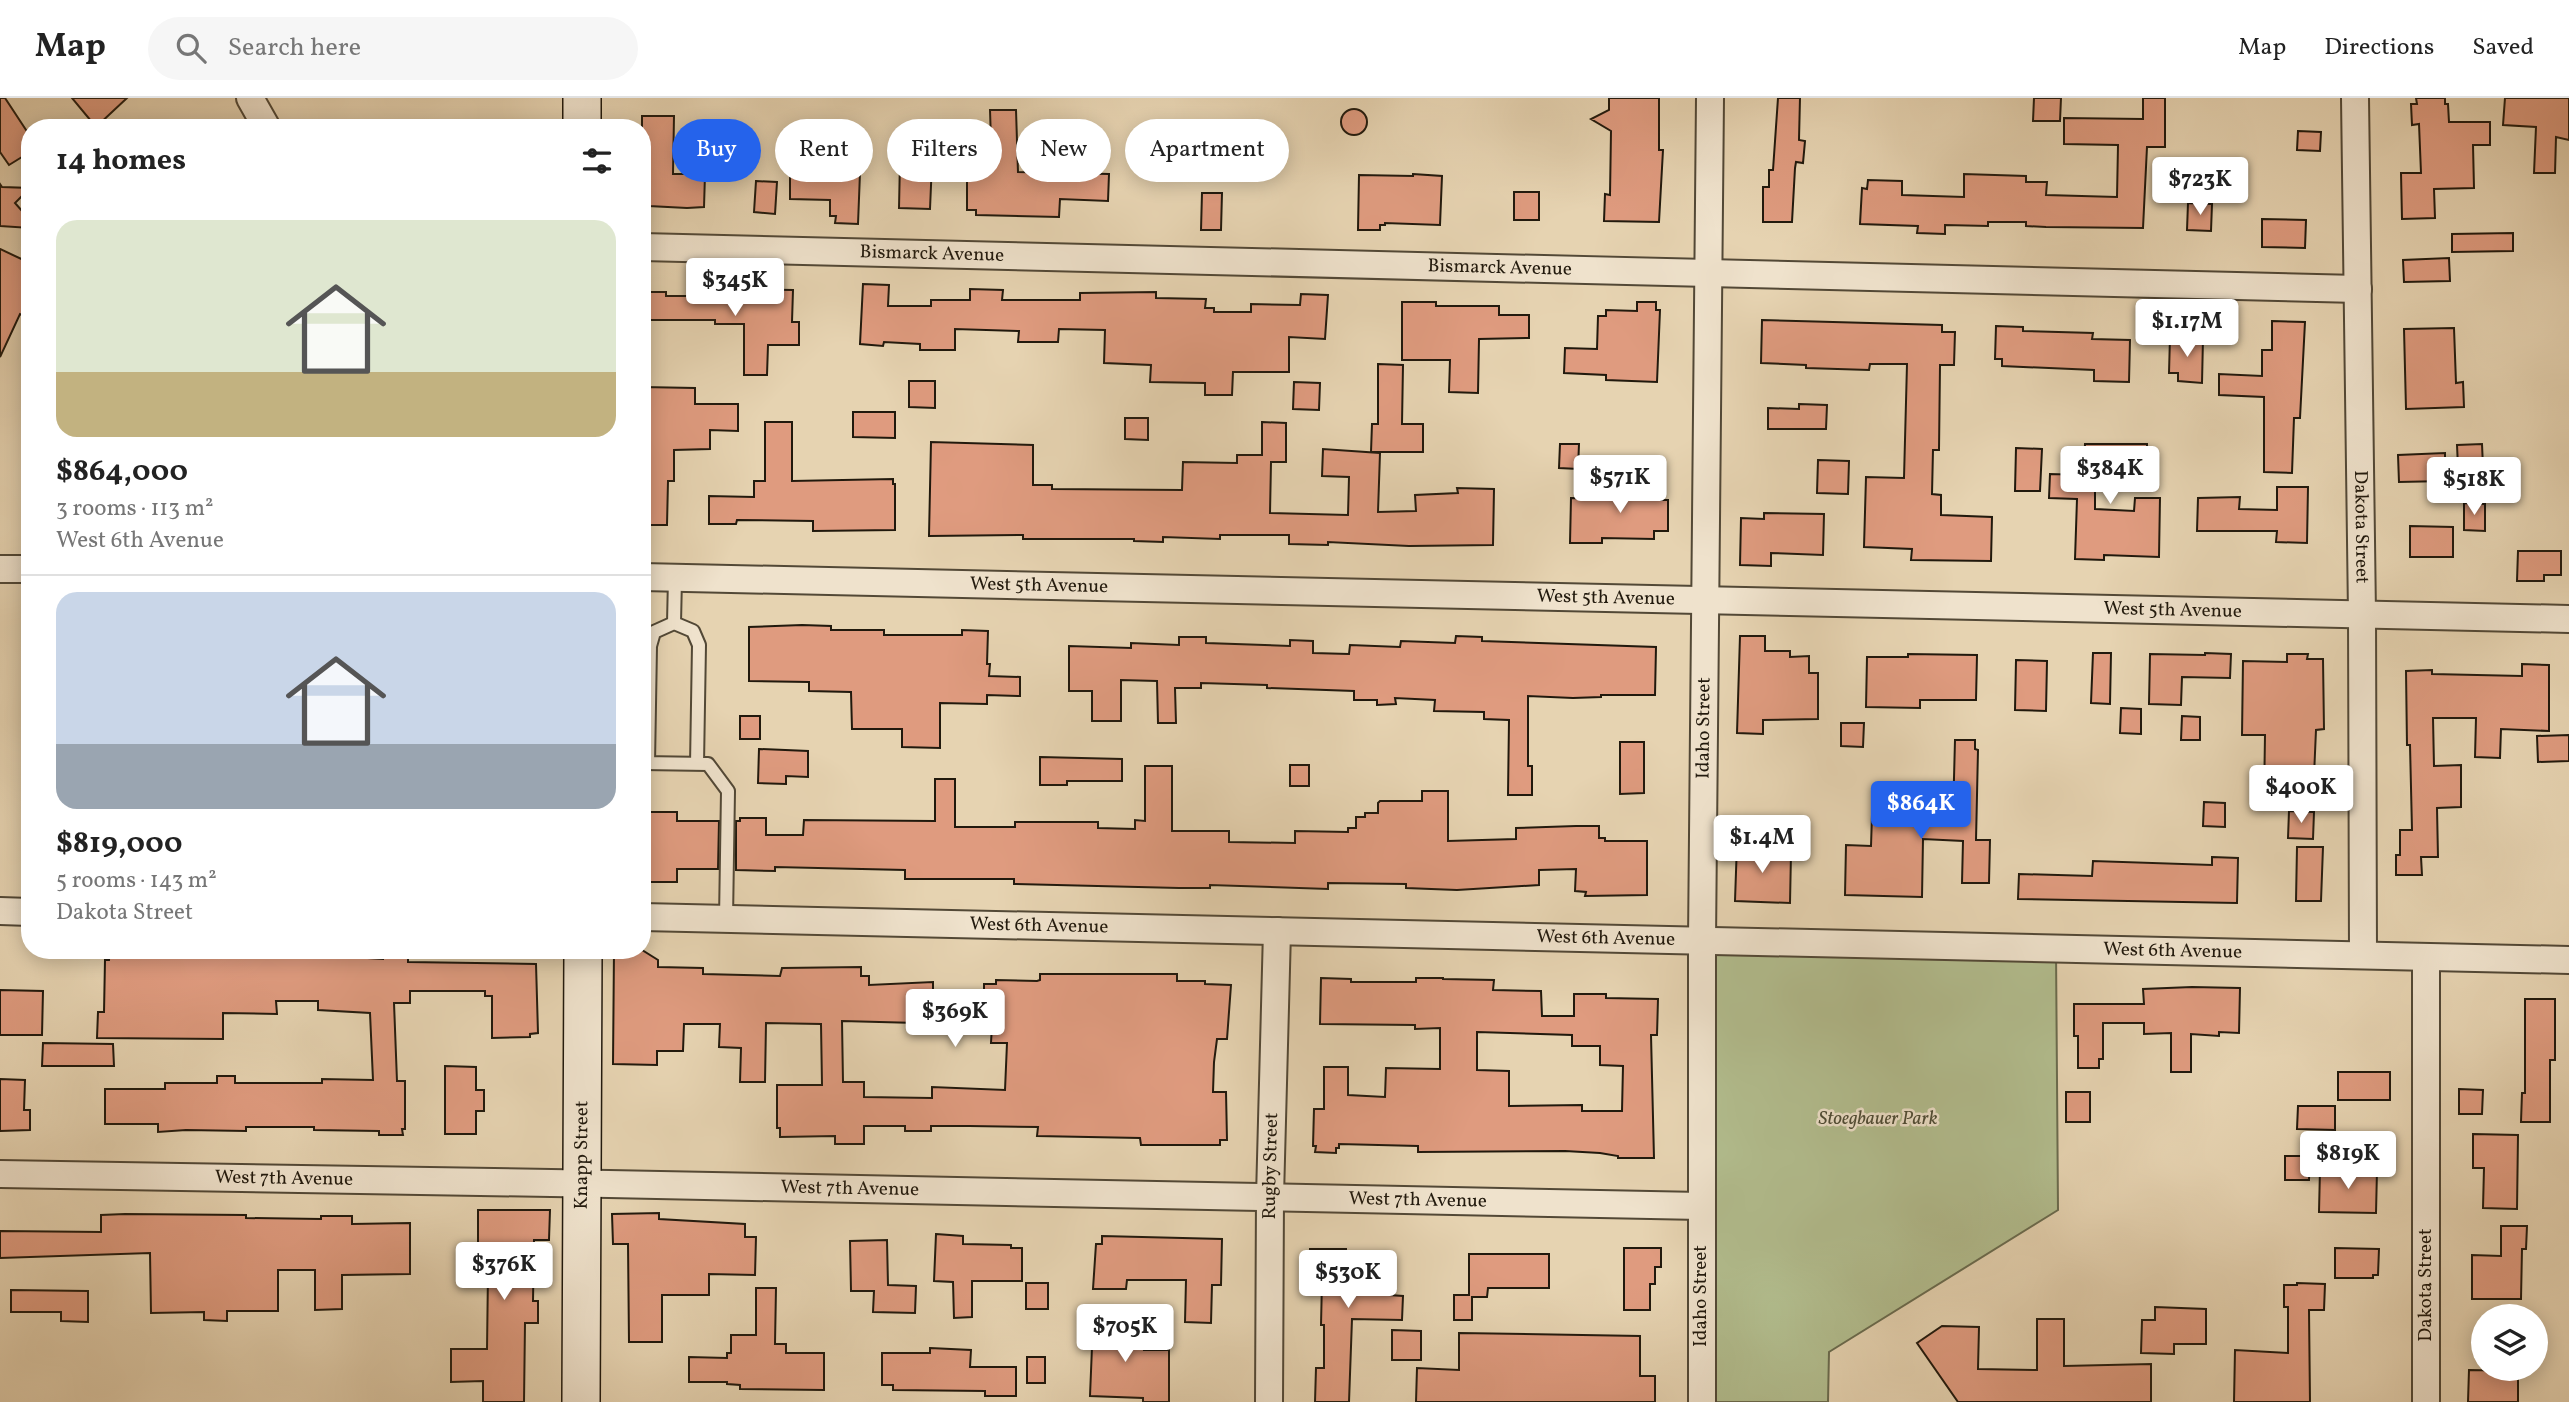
<!DOCTYPE html>
<html lang="en">
<head>
<meta charset="utf-8">
<style>
	body { margin:0; font-family:Vollkorn,serif; background:#f6f6f6; color:#222; height:100vh; display:flex; flex-direction:column; font-size:26px; white-space:nowrap }
	* { box-sizing:border-box; margin:0 }
	p { font-size:23px; color:#767676 }
	.icon { flex:none; width:38px; height:38px; fill:none; stroke:currentColor; stroke-width:2; stroke-linecap:round; stroke-linejoin:round }
	.map { position:relative; flex:1; overflow:hidden }
	.side { position:absolute; left:21px; top:21px; width:630px; height:840px; display:flex; flex-direction:column; background:#fff; border-radius:28px; box-shadow:0 4px 18px #0003 }
	.side>* { flex:none }
	.top-card { position:absolute; left:672px; top:21px; width:665px; height:63px; display:flex; gap:14px }
	.buttons { position:absolute; left:2471px; top:1206px; display:grid; gap:14px }
	.buttons a { display:grid; place-items:center; width:77px; height:77px; border-radius:50%; background:#fff; box-shadow:0 4px 18px #0003; font-size:35px }
	.price { position:absolute; translate:-50% -60px; padding:0 16px; border-radius:7px; background:#fff; color:#222; font-size:23px; line-height:46px; filter:drop-shadow(0 2px 4px #0008) }
	.price::after { content:''; position:absolute; left:50%; top:42px; width:21px; height:16px; margin-left:-10px; background:inherit; clip-path:polygon(0 0,100% 0,50% 100%) }
	.price.current { background:#2563eb; color:#fff }
	ul { padding:0; list-style:none }
	li { display:grid; align-content:center; gap:14px; height:371px; padding:0 35px }
	li+li { border-top:2px solid #e0e0e0 }
	li span { display:grid; place-items:center; height:217px; border-radius:21px; color:#555 }
	li>.icon { margin-inline-start:auto }
	span .icon { width:126px; height:126px; fill:#fffc; stroke-width:1 }
	li b { font-size:30px }
	h2 { display:flex; justify-content:space-between; align-items:center; height:84px; padding:0 35px; font-size:30px }
	.pill { padding:0 24px; border-radius:32px; background:#fff; box-shadow:0 4px 18px #0003; font-size:24px; line-height:63px }
	.pill.current { background:#2563eb; color:#fff }
	header { display:flex; align-items:center; gap:42px; box-sizing:border-box; height:98px; padding:0 35px; background:#fff; border-bottom:2px solid #e0e0e0 }
	header strong { font-size:33px }
	nav { display:flex; gap:38px; margin-inline-start:auto; font-size:24px }
	.search { width:490px; height:63px; background:#f6f6f6; display:flex; align-items:center; gap:18px; box-sizing:border-box; padding:0 24px; border-radius:38px; color:#767676; font-size:26px }
	.map>svg:first-child { display:block }
	.green { fill:#b2bd8e; stroke:#6a6b4e; stroke-width:2 }
	.building { fill:#df9b7f; stroke:#21190d; stroke-width:2; fill-rule:evenodd }
	.lines { fill:none; stroke-linecap:round; stroke-linejoin:round }
	.lane-casing { stroke:#524836; stroke-width:16 }
	.street-casing { stroke:#524836; stroke-width:30 }
	.secondary-casing { stroke:#21190d; stroke-width:40 }
	.lane { stroke:#efe2cc; stroke-width:12 }
	.street { stroke:#efe2cc; stroke-width:26 }
	.secondary { stroke:#efe2cc; stroke-width:37 }
	.labels { text-anchor:middle; dominant-baseline:central; stroke-width:5; stroke-linejoin:round; paint-order:stroke }
	.street-label { font-size:19px; fill:#21190d; stroke:#efe2cc }
	.park-label { font-size:19px; font-style:italic; fill:#4c4a34; stroke:#efe2cc }
</style>
</head>
<body>
<header>
<strong>Map</strong>
<div class="search"><svg class="icon" aria-label="search" viewBox="0 0 24 24"><circle cx="10" cy="10" r="6"/><path d="M15 15l6 6"/></svg>Search here</div>
<nav><a>Map</a><a>Directions</a><a>Saved</a></nav>
</header>
<div class="map">
<svg width="2569" height="1304" viewBox="0 0 2569 1304">
	<rect width="100%" height="100%" fill="#e6d3b1"/>
	<filter id="stains"><feTurbulence type="fractalNoise" baseFrequency=".00286" numOctaves="4"/><feColorMatrix values="0 0 0 0 .2 0 0 0 0 .09 0 0 0 0 .02 0 0 0 .5 -.17"/></filter>
	<radialGradient id="worn" r=".72"><stop offset=".6" stop-color="#630" stop-opacity="0"/><stop offset="1" stop-color="#630" stop-opacity=".3"/></radialGradient>
	<path class="green" d="M1702,843L2056,852L2058,1112L1829,1254L1828,1304H1702Z"/>
	<path class="building" d="M0,0H5L30,38V54L9,67L0,54Z
		M72,0H127L96,29Z
		M1609,0H1659V52H1663L1659,124L1604,123L1605,96L1610,97L1611,33L1591,21L1609,12Z
		M1778,0H1800L1799,42L1805,43L1803,65L1796,64L1795,70L1792,124H1763V89H1769V72H1773Z
		M2034,0H2061L2060,23H2033Z
		M2143,0H2165V49H2147L2143,130L2046,129L2026,128V124H1988V128L1945,127V136L1917,135L1918,128L1860,126L1862,90L1867,91L1868,82L1902,83V97L1964,99V76L2026,78V84H2047L2046,97L2117,99L2118,47L2064,46V20L2143,21Z
		M2416,0H2445V6H2448L2449,24H2490V47H2473L2474,90L2434,91L2435,120L2402,121L2401,75H2421L2419,26L2412,27L2411,6H2417Z
		M2505,0H2569V42L2556,39L2555,75H2534L2536,29L2503,27Z
		M1341 24a13 13 0 1 1 26 0a13 13 0 1 1-26 0Z
		M990,12H1016L1018,74L1109,76L1108,103L1060,101L1059,119L976,117V112H967V74H992Z
		M642,18H674L673,76H705L704,109L687,110L649,108L650,50H642Z
		M2298,33L2321,34L2320,53L2297,52Z
		M832,48L861,49L858,126L835,125L836,118H830V102L790,101V68L831,70Z
		M900,63L932,64L930,111L899,110Z
		M1413,76L1442,78L1440,127L1385,125V127H1380V132H1358L1359,77L1413,78Z
		M756,83L777,84L775,116L754,114Z
		M0,86L2,89L30,90L15,105L30,122V130L0,128Z
		M1514,94H1539V122H1514Z
		M1202,95H1222L1221,132H1201Z
		M2188,105L2212,106L2211,133L2187,132Z
		M2262,121L2306,122L2305,150L2262,149Z
		M2513,135V153L2452,154V136Z
		M0,151L30,165V221L20,216L0,259Z
		M2449,160L2450,183L2404,184L2403,162Z
		M863,186L889,187L888,208H931V202H970V191L1003,192L1002,202H1080V195L1156,194V200L1206,201L1205,210H1214V214H1251V206L1300,207L1301,196L1328,197L1325,241L1289,239V274H1233L1232,297H1205V285L1150,284L1151,267L1104,265L1105,232L1059,231L1058,244H1018L1019,233L955,231V252H920V246L884,244L883,248L860,246Z
		M715,191L793,192L792,224H799V247H768L767,277H744V226H715V222H642L643,194H666V198H715Z
		M1402,204H1436V208H1499V217H1529V240L1479,241L1478,295L1449,294L1450,262H1402Z
		M1637,204H1656V212H1660L1657,284L1606,282V277L1564,275L1565,250L1597,251L1598,218H1606V212L1637,213Z
		M1762,222L1942,227V234H1955L1954,267H1940L1939,352H1933L1932,396L1941,397V417L1992,419L1991,463L1911,462L1912,451L1864,449L1866,379L1904,380L1907,266H1870L1869,272L1806,270V267L1761,265Z
		M2272,223L2305,224L2300,320H2294L2292,375L2264,374V299L2219,297V276L2262,278V252H2272Z
		M1996,228L2023,229V233L2093,235L2092,241L2130,242L2129,284L2094,283V272L2002,268V261H1995Z
		M2454,230L2456,285L2463,284L2464,309L2406,311L2404,231Z
		M2170,239L2203,240L2202,285L2178,283V275H2169Z
		M1378,266L1403,267L1402,326H1423V354H1371L1372,326H1378Z
		M909,283H935V310L909,309Z
		M1294,284L1320,285L1319,312L1293,311Z
		M642,289L695,290V306H738V333L710,332V351L674,352V383H668L667,427H642Z
		M1799,306L1827,307L1826,331H1768V310L1799,311Z
		M853,314H895V340L853,339Z
		M1125,320H1148V342L1125,341Z
		M765,324H792V383L893,381V386H895V432L813,433V423L737,422L736,426H709V398L754,399V383H765Z
		M1262,324L1286,325V364H1271L1270,415L1348,417L1349,379L1322,378L1323,351L1380,355L1378,414L1416,413L1415,397L1458,395L1457,390L1494,391L1493,447L1409,448L1328,444V447L1289,446V437H1220V441L1163,439V444L1134,443V441H1023V437L929,438L931,344L1033,347V387H1052V391L1182,392L1183,364L1237,365V357H1262Z
		M1560,346H1579L1578,371L1559,370Z
		M2085,346H2147V374L2101,372L2095,390V411L2134,413L2135,400H2160L2159,459L2104,457V462L2075,461L2077,401L2049,400L2050,376L2084,377Z
		M2482,346L2483,369H2458L2457,347Z
		M2016,350L2042,351L2040,393H2015Z
		M2445,355V383L2399,384L2398,357Z
		M1818,362L1849,363L1848,396L1817,395Z
		M1631,377H1657V402H1668V433H1654V441L1602,440V445H1570L1571,400L1631,401Z
		M2277,389H2308L2307,445L2276,444L2277,433H2197L2198,400L2240,399L2239,411L2277,412Z
		M2464,405L2485,406V433L2464,432Z
		M1764,415L1824,416L1823,457L1771,455V468L1740,467L1741,420L1764,421Z
		M2410,428L2453,429V459H2410Z
		M2518,453H2561V477H2544V483H2517Z
		M802,527L831,528V532H884V537H962V532L988,533L987,566H990L989,578L1020,579V598L987,597V606L940,605V650L902,649V631H852L851,594L809,593V584L749,583V529Z
		M1456,538L1482,539V543L1656,549L1655,597H1601V599L1573,600L1528,598V668H1532V697H1508L1509,622L1484,621V614L1434,613L1435,602L1395,600L1396,606L1377,607V602H1354V593L1267,590V587L1201,585V590H1175L1176,625H1158L1157,583L1121,582V623H1092V593H1069V548L1131,550V545L1179,547V539H1206V545L1290,548V542L1313,543V555L1349,556L1350,547L1400,549L1401,543L1455,545Z
		M1740,538H1765V553H1790V559L1809,558V575H1818V621L1763,622V636L1737,635Z
		M2093,555H2111L2110,606L2091,605Z
		M2205,555L2231,556L2230,580L2182,579L2181,607L2149,606L2150,556L2205,557Z
		M1908,556L1977,557L1976,602H1920V610L1866,609L1867,559H1908Z
		M2287,556H2308L2307,561H2323L2324,631L2316,632L2314,678H2307V705L2264,703L2265,637H2242L2243,563L2287,564Z
		M2016,562L2047,563L2046,613L2015,612Z
		M2522,566L2549,567V633L2501,631L2500,660L2475,659L2476,620H2433L2434,668L2461,667V709L2437,710L2438,759H2421L2422,777H2396V757H2400V732H2412L2410,647H2407L2406,573L2432,572V576L2522,578Z
		M2121,610L2141,611V636L2120,635Z
		M740,618H760V641H740Z
		M2182,618L2200,619V642H2181Z
		M1841,625H1864L1863,649L1841,648Z
		M2569,637V663L2538,664L2537,638Z
		M1955,642H1975V651L1978,652L1976,742H1990L1989,785H1962L1963,743L1923,741L1922,799L1845,797L1846,747L1871,748L1872,717L1953,718Z
		M1620,644H1644V695L1620,696Z
		M759,651L808,653V679L786,678V686L758,685Z
		M1040,659L1122,661V683H1067V687H1040Z
		M1290,667H1309V688H1290Z
		M1145,668H1172V733H1229V744L1295,745V733L1348,734V730H1356V719H1365V715H1378V705L1380,703H1422V693H1448V743L1516,741V730L1576,728H1599V740H1605V743H1647V797L1585,798L1586,794L1575,793L1576,771L1539,772V787L1457,792L1406,790V786L1328,785V791L1210,787V790H1179L1014,786V781H905V772L775,769V773L736,772V723H740V720H766V737H803L804,722L935,723V681H955V729H1015V724H1098V730L1135,731V722L1145,723Z
		M2204,704L2225,705V729L2203,728Z
		M2289,713L2314,714L2313,741L2288,740Z
		M642,714H677V723H719L718,771H677V784H642Z
		M1737,745H1761V754L1791,755L1790,805L1735,803Z
		M2297,749H2323L2321,803H2296Z
		M2212,759L2238,760L2237,805L2018,801L2019,776L2092,778L2093,763L2212,767Z
		M614,852H642L658,862V869L703,870V876L780,878L782,870L861,869V878H869V887L933,884V904H984V886H996V882L1037,883L1040,882V876H1177V883H1205V886L1231,887L1227,941H1217L1214,964L1213,994H1226L1227,1042H1220V1047H1141L1140,1040L1037,1038L1038,1029L969,1028H931V1033H905V1028H864V1046H835V1038L780,1039V1030H777V987H822L821,926L766,925L765,984H740L741,950L719,949L720,926H684L683,953H657V967L613,966ZM842,923L992,927L991,945H1007L1005,992L932,989V1000L864,999V984H843Z
		M110,853L135,854V858H275V856H300L383,861V858H408V864L536,866L538,935L530,936V939L492,940V898H485V893H410V905H394L397,983H405V1031H402L403,1037H379V1033L314,1032V1029H246V1033L186,1032L158,1034V1026H105V991H165V985H217V978H235V985H322V981L373,982L370,915L318,912V903H276L277,916L223,915V941L97,940L98,914H104L105,862H109Z
		M1321,880L1351,881V884H1416V880H1443V881L1494,882L1493,892L1541,893L1542,918H1574V896H1606V900L1658,901L1657,937H1651L1654,1060H1618V1058L1600,1055L1565,1053L1418,1054V1048L1339,1046V1050H1336V1055L1315,1054L1316,1048H1313L1314,1011H1324V969H1348V997L1385,999L1386,970L1440,971V930L1415,931V927L1320,926ZM1477,934L1572,937V948H1600V967L1623,968L1622,1013H1582V1007L1509,1008V973L1477,972Z
		M2192,889L2240,890L2239,935L2219,934V938L2191,936V974H2171V935L2144,936V925H2103V961H2099V970H2078V938H2074V906H2144L2143,891Z
		M0,892L43,893L42,937H0Z
		M2525,901H2555V962H2550V1024H2521L2522,995H2525Z
		M43,945L113,946L114,968H42Z
		M445,968L476,969V992H484V1013H476V1036H445Z
		M2338,974H2390V1002H2338Z
		M0,981L25,982L24,1012H30V1032L0,1033Z
		M2459,991L2483,992L2482,1016H2459Z
		M2066,994H2090V1024H2066Z
		M2298,1008H2335V1032L2297,1031Z
		M2473,1036L2518,1037L2517,1111L2483,1110L2484,1070H2473Z
		M2285,1058H2310L2309,1082H2285Z
		M2320,1071L2377,1072L2376,1115L2319,1114Z
		M478,1112H550L549,1142H534L533,1203H538V1225H525L524,1304H483V1283L451,1284V1251H487L488,1174H478Z
		M659,1115V1121L745,1126V1139H756L755,1177L709,1176V1197H662V1244H629L628,1146H613L612,1116Z
		M125,1116L246,1117V1120L321,1121V1118H352V1126L410,1125V1176L342,1177V1211L315,1212V1172H278V1213H227V1223L204,1222V1214L151,1215L150,1155L0,1160V1133L101,1134V1117Z
		M2501,1128H2527L2526,1151H2522L2521,1201H2472V1157L2501,1158Z
		M936,1136L963,1138V1146L1011,1147V1150H1022V1183H972V1219L954,1220L953,1184L934,1183Z
		M1102,1138L1222,1141L1221,1187H1212L1211,1225L1185,1224L1186,1182H1127L1126,1191H1093L1096,1146H1102Z
		M887,1142L888,1187L916,1188L915,1215L873,1214L874,1193H851L850,1143Z
		M1624,1150H1661V1169H1655V1186H1650V1212H1624Z
		M2335,1150L2379,1151L2378,1177H2373V1180H2335Z
		M1310,1151H1346V1154L1389,1153V1197L1403,1198L1402,1222L1352,1221L1349,1304H1315L1316,1270H1324V1227H1321L1322,1183H1309Z
		M1469,1156H1549V1190H1488L1487,1199H1472V1222H1454V1197H1469Z
		M1026,1185H1048V1211H1026Z
		M2297,1185L2325,1186L2324,1212H2309L2310,1304H2234L2235,1252L2288,1255V1209H2284V1187H2297Z
		M756,1190H776L775,1246H786V1255H824V1292L740,1291V1287L727,1286V1284H689V1259L727,1260V1255H731V1237H756Z
		M11,1192L88,1193V1224L61,1223V1214H11Z
		M2155,1209L2206,1211V1246H2174V1256L2141,1255L2142,1222H2155Z
		M2037,1221H2064V1268L2151,1266V1304H1958L1917,1245L1942,1228L1979,1229L1978,1271L2037,1272Z
		M1080,1223H1100V1229H1145L1144,1252H1169V1304H1143V1300L1090,1298L1092,1249L1080,1248Z
		M1392,1232L1421,1233V1262H1392Z
		M1459,1235L1640,1238V1278H1655V1304H1416L1417,1270L1459,1272Z
		M930,1250L971,1252L970,1269H1016V1298H985V1293L893,1292V1287H882V1255H930Z
		M1027,1259H1045V1285H1027Z
		M2469,1272L2518,1273V1304H2468Z"/>
	<g class="lines">
		<g class="lane-casing">
			<path id="lane" d="M674,525L675,480
				M643,665L708,666L728,693L726,821
				M648,665L650,548L654,534L674,525L693,533L699,547L697,666"/>
		</g>
		<g class="street-casing">
			<g id="street">
				<path d="M250,0L267,30"/>
				<path id="s1" d="M2355,0L2362,516L2363,857"/>
				<path id="s2" d="M642,149L2358,191"/>
				<path d="M0,471H30"/>
				<path id="s3" d="M642,479L2569,521"/>
				<path d="M0,813L30,814"/>
				<path id="s4" d="M642,819L2569,862"/>
				<path id="s5" d="M0,1076L609,1086L1701,1108"/>
				<path id="s6" d="M1269,1304L1270,1099L1277,833"/>
				<path id="s7" d="M1702,1304V843L1710,0"/>
				<path d="M2426,1304V859"/>
			</g>
		</g>
		<g class="secondary-casing">
			<g id="secondary">
				<path d="M582,30V0"/>
				<path id="s8" d="M581,1304L583,852"/>
			</g>
		</g>
		<use href="#lane" class="lane"/>
		<use href="#street" class="street"/>
		<use href="#secondary" class="secondary"/>
	</g>
	<g class="labels">
		<g class="street-label">
			<text stroke="none"><textPath href="#s2" startOffset="290">Bismarck Avenue</textPath></text>
			<text stroke="none"><textPath href="#s2" startOffset="858">Bismarck Avenue</textPath></text>
			<text stroke="none"><textPath href="#s1" startOffset="429">Dakota Street</textPath></text>
			<text stroke="none"><textPath href="#s3" startOffset="397">West 5th Avenue</textPath></text>
			<text stroke="none"><textPath href="#s3" startOffset="964">West 5th Avenue</textPath></text>
			<text stroke="none"><textPath href="#s3" startOffset="1531">West 5th Avenue</textPath></text>
			<text stroke="none"><textPath href="#s7" startOffset="674">Idaho Street</textPath></text>
			<text stroke="none"><textPath href="#s4" startOffset="397">West 6th Avenue</textPath></text>
			<text stroke="none"><textPath href="#s4" startOffset="964">West 6th Avenue</textPath></text>
			<text stroke="none"><textPath href="#s4" startOffset="1531">West 6th Avenue</textPath></text>
			<text stroke="none"><textPath href="#s8" startOffset="247">Knapp Street</textPath></text>
			<text stroke="none"><textPath href="#s6" startOffset="236">Rugby Street</textPath></text>
			<text stroke="none"><textPath href="#s5" startOffset="284">West 7th Avenue</textPath></text>
			<text stroke="none"><textPath href="#s5" startOffset="850">West 7th Avenue</textPath></text>
			<text stroke="none"><textPath href="#s5" startOffset="1418">West 7th Avenue</textPath></text>
			<text transform="translate(2426 1187) rotate(-90)">Dakota Street</text>
			<text transform="translate(1701 1198) rotate(-90)">Idaho Street</text>
		</g>
		<g class="park-label">
			<text x="1878" y="1021">Stoegbauer Park</text>
		</g>
	</g>
	<rect width="100%" height="100%" filter="url(#stains)"/>
	<rect width="100%" height="100%" fill="url(#worn)"/>
</svg>
<div class="buttons">
<a><svg class="icon" aria-label="layers" viewBox="0 0 24 24"><path d="M12 4l9 5-9 5-9-5zM3 14l9 5 9-5"/></svg></a>
</div>
<b class="price" style="left:2200px;top:119px">$723K</b>
<b class="price" style="left:735px;top:220px">$345K</b>
<b class="price" style="left:2187px;top:261px">$1.17M</b>
<b class="price" style="left:2110px;top:408px">$384K</b>
<b class="price" style="left:1620px;top:417px">$571K</b>
<b class="price" style="left:2474px;top:419px">$518K</b>
<b class="price" style="left:2301px;top:727px">$400K</b>
<b class="price current" style="left:1921px;top:743px">$864K</b>
<b class="price" style="left:1762px;top:777px">$1.4M</b>
<b class="price" style="left:955px;top:951px">$369K</b>
<b class="price" style="left:2348px;top:1093px">$819K</b>
<b class="price" style="left:504px;top:1204px">$376K</b>
<b class="price" style="left:1348px;top:1212px">$530K</b>
<b class="price" style="left:1125px;top:1266px">$705K</b>
<div class="top-card">
<a class="pill current">Buy</a>
<a class="pill">Rent</a>
<a class="pill">Filters</a>
<a class="pill">New</a>
<a class="pill">Apartment</a>
</div>
<section class="side">
<h2>14 homes<svg class="icon" aria-label="filters" viewBox="0 0 24 24"><path d="M4 7h16M4 17h16"/><circle cx="9" cy="7" r="2"/><circle cx="15" cy="17" r="2"/></svg></h2>
<ul>
<li><span style="background:linear-gradient(#dfe7d0 70%,#c2b280 0)"><svg class="icon" aria-label="home" viewBox="0 0 24 24"><path d="M3 11l9-7 9 7M6 9v11h12V9"/></svg></span><div><b>$864,000</b><p>3 rooms · 113 m²</p><p>West 6th Avenue</p></div></li>
<li><span style="background:linear-gradient(#c9d6e8 70%,#9aa5b1 0)"><svg class="icon" aria-label="home" viewBox="0 0 24 24"><path d="M3 11l9-7 9 7M6 9v11h12V9"/></svg></span><div><b>$819,000</b><p>5 rooms · 143 m²</p><p>Dakota Street</p></div></li>
</ul>
</section>
</div>
</body>
</html>
